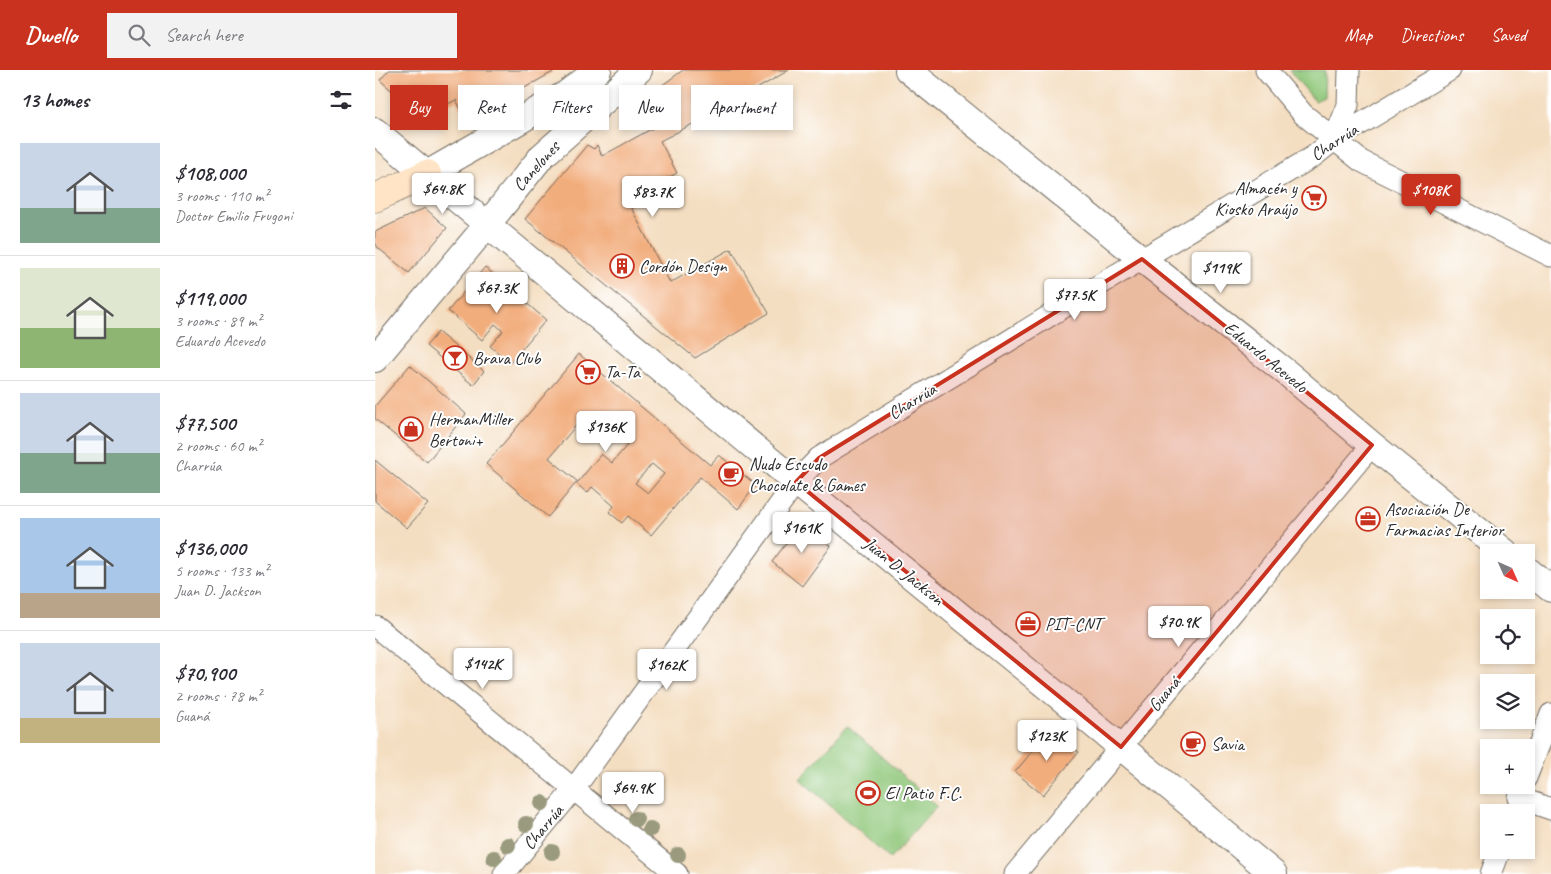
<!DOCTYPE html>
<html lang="en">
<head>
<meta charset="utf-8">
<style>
	body { margin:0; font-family:Caveat,sans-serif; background:#f2f2f3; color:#2b2b33; height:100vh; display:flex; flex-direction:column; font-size:19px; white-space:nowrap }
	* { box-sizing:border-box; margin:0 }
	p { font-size:16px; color:#7c7c81 }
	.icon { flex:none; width:28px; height:28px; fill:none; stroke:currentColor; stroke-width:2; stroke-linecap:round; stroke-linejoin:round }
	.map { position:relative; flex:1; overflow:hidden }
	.side { display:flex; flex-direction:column; background:#fff; width:375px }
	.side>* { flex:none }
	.top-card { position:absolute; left:15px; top:15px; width:475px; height:45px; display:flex; gap:10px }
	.needle { width:32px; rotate:135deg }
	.controls { position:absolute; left:1105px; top:474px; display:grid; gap:10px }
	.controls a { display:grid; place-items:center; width:55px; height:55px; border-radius:0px; background:#fff; box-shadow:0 2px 8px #0003; font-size:25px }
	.price { position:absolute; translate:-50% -42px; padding:0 11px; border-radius:5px; background:#fff; color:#222; font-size:16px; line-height:32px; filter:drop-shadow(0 1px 2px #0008) }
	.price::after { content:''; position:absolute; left:50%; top:30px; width:15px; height:11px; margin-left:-8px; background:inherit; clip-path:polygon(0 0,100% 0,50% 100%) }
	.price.selected { background:#c8321e; color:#fff }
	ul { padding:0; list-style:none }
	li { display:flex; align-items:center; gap:15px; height:125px; padding:0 20px }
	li+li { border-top:1px solid #e1e1e2 }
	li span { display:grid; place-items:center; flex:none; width:140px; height:100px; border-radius:0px; color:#555 }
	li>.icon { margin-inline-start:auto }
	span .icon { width:60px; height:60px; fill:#fffc; stroke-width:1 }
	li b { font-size:21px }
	h2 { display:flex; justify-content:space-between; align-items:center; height:60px; padding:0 20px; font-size:21px }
	.tag { padding:0 18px; border-radius:0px; background:#fff; box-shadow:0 2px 8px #0003; font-size:18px; line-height:45px }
	.tag.selected { background:#c8321e; color:#fff }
	header { display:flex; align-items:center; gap:30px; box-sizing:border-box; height:70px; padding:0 25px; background:#c8321e; color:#fff }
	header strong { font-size:24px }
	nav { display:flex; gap:28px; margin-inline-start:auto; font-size:18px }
	.search { width:350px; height:45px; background:#f2f2f3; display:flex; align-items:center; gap:12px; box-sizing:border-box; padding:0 18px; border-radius:0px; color:#7c7c81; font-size:19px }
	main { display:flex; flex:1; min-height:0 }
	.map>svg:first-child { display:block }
	.green { fill:#90c77a; stroke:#5e7952 }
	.building { fill:#f2ad7d; fill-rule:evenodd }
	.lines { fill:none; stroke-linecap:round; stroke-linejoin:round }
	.minor-casing { stroke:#716a60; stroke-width:23 }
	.tertiary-casing { stroke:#716a60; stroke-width:28 }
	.secondary-casing { stroke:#716a60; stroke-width:29 }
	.minor { stroke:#fff; stroke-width:21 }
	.tertiary { stroke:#fff; stroke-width:26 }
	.secondary { stroke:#ffe4c6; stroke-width:28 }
	.tree { fill:#999a7e }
	.marked { fill:#c8321e; fill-opacity:0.2; stroke:#c8321e; stroke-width:4; stroke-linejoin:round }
	.labels { text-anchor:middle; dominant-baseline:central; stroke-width:4; stroke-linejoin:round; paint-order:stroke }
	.street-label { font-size:18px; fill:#2b2b2b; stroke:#fff }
	.poi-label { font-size:18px; fill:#2b2b2b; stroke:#fff; text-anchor:start }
</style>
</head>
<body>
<header>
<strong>Dwello</strong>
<div class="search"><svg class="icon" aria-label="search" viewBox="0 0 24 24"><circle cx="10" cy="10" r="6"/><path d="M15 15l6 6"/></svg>Search here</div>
<nav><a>Map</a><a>Directions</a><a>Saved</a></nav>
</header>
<main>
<section class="side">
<h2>13 homes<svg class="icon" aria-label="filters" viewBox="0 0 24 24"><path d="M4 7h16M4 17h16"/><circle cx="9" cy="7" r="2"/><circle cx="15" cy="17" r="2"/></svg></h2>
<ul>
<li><span style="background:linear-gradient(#c9d6e8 65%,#7fa58c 0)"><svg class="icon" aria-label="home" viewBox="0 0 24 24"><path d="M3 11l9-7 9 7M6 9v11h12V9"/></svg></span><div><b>$108,000</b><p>3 rooms · 110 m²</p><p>Doctor Emilio Frugoni</p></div></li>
<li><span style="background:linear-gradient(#dfe7d0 60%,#8fb573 0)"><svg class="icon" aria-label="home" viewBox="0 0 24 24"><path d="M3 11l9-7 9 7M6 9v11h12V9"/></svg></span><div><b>$119,000</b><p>3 rooms · 89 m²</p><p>Eduardo Acevedo</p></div></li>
<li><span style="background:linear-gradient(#c9d6e8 60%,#7fa58c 0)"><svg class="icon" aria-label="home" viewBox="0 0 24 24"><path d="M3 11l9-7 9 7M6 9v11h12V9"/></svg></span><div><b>$77,500</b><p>2 rooms · 60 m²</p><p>Charrúa</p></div></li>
<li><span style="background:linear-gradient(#a9c7e8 75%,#b9a48a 0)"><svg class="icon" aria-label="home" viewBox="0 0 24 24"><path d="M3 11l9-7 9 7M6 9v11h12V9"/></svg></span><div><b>$136,000</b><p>5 rooms · 133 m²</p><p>Juan D. Jackson</p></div></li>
<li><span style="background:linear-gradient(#c9d6e8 75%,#c2b280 0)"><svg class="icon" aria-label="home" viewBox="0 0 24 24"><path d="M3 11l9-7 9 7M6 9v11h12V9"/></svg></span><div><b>$70,900</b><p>2 rooms · 78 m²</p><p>Guaná</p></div></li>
</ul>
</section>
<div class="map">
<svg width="1176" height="804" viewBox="0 0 1176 804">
	<rect width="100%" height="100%" fill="#fff"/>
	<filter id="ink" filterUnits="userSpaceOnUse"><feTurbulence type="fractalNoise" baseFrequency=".02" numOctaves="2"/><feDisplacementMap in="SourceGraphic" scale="10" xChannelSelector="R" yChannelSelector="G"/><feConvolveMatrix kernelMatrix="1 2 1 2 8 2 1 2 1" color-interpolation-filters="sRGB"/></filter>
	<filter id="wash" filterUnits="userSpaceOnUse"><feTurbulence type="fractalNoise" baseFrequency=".0096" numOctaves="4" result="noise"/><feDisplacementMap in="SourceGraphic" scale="20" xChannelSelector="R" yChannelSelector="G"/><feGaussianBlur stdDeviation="1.12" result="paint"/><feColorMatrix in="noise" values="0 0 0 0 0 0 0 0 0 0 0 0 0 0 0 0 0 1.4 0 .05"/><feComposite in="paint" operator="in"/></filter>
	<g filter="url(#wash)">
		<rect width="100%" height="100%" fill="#f4dec1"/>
		<path class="green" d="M914,0H950L949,27L940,31Z
			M472,656L562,736L515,789L425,709Z"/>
		<g id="blocks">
			<path class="building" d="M14,0H176L178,2L92,50L81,30L43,48L23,31L25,28L5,10Z
				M308,0H414L356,34L285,71L302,103L252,130L295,213L356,179L394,243L320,288L150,149L212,75L219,79L222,75L227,86L278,58L263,33Z
				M50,138L72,158L34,203L3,178L0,172V162Z
				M110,197L171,250L135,293L115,276L128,261L120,254L107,270L73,241Z
				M63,262L109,301L98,315L51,276Z
				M204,284L335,395L344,385L381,415L363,439L325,407L276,465L253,446L247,453L234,442L239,436L217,417L212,423L201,413L173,447L111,394ZM208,347L237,371L242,365L253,374L237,393L226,384L203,412L174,388ZM277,394L289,404L273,423L260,413Z
				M35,295L91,344L52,392L0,349V336Z
				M0,390L53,434L32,458L0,431Z
				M428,451L456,476L427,516L397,492Z
				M675,660L704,682L668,725L640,702Z"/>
		</g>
	</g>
	<g filter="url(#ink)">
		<use href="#blocks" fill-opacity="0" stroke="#716a60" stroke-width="1"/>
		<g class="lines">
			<g class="minor-casing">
				<path id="minor" d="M891,0L928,44L986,91L1176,186
					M959,70L973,35L974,0
					M0,556L302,804
					M1151,708L1176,644
					M1144,728L1176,739
					M129,804L199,719L421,412L444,388L739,206L939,86L959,70L1075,0
					M640,804L997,375
					M1116,804L1125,780"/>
			</g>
			<g class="tertiary-casing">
				<path id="tertiary" d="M533,0L767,189L912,303L997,375L1130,482
					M0,61L421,412L746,677L899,804
					M52,104L191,24L223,0
					M0,289L112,155L167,86L264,0
					M1151,499L1176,519"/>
			</g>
			<g class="secondary-casing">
				<path id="secondary" d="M0,128L52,104"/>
			</g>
			<use href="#minor" class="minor"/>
			<use href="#tertiary" class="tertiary"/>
			<use href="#secondary" class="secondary"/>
		</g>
		<g class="tree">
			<circle cx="167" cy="733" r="8"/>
			<circle cx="261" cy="749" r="8"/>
			<circle cx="151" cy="754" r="8"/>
			<circle cx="275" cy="759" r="8"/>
			<circle cx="133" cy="775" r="8"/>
			<circle cx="177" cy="782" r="8"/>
			<circle cx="303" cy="785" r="8"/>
			<circle cx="119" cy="788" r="8"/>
		</g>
	</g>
	<path class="marked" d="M767,189L997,375L746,677L421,412L444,388Z"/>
	<defs>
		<g id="supermarket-ring" transform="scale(1.25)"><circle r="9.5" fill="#fff" stroke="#c8321e" stroke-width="1.5"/><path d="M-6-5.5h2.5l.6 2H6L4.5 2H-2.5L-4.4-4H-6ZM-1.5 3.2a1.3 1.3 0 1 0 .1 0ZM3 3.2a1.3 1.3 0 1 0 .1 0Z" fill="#c8321e"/></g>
		<g id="building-ring" transform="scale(1.25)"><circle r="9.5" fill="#fff" stroke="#c8321e" stroke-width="1.5"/><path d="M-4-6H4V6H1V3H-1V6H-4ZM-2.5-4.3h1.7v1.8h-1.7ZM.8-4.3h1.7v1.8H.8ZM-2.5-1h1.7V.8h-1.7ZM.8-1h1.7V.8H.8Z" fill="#c8321e"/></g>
		<g id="bar-ring" transform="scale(1.25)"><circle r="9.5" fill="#fff" stroke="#c8321e" stroke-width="1.5"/><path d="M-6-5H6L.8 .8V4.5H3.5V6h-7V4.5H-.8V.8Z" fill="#c8321e"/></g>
		<g id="shop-ring" transform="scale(1.25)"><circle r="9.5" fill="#fff" stroke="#c8321e" stroke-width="1.5"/><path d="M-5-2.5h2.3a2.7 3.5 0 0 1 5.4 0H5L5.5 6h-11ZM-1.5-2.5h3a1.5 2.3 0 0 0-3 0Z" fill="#c8321e"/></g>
		<g id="cafe-ring" transform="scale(1.25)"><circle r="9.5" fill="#fff" stroke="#c8321e" stroke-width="1.5"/><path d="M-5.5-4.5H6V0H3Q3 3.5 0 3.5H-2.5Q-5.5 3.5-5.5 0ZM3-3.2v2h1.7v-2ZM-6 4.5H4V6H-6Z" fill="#c8321e"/></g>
		<g id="office-ring" transform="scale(1.25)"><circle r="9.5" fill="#fff" stroke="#c8321e" stroke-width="1.5"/><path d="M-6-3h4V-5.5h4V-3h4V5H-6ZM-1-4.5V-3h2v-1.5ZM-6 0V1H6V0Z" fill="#c8321e"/></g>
		<g id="stadium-ring" transform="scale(1.25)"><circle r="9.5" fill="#fff" stroke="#c8321e" stroke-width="1.5"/><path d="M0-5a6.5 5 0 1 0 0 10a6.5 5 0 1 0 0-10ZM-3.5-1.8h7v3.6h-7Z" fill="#c8321e"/></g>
	</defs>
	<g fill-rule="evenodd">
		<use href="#supermarket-ring" x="939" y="128"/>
		<use href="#building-ring" x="247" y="196"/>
		<use href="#bar-ring" x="80" y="288"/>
		<use href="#supermarket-ring" x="213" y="302"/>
		<use href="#shop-ring" x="36" y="359"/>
		<use href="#cafe-ring" x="356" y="404"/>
		<use href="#office-ring" x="993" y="449"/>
		<use href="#office-ring" x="653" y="554"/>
		<use href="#cafe-ring" x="818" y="674"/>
		<use href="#stadium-ring" x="493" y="723"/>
	</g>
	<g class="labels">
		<g class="street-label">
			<text transform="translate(959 72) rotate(-33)">Charrúa</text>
			<text transform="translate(161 96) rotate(-48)">Canelones</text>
			<text transform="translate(891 287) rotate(39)">Eduardo Acevedo</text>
			<text transform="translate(537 331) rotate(-32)">Charrúa</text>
			<text transform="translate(529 501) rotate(39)">Juan D. Jackson</text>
			<text transform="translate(789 624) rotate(-50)">Guaná</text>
			<text transform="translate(168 757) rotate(-50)">Charrúa</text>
		</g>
		<g class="poi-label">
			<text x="922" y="118" text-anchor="end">Almacén y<tspan x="922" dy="21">Kiosko Araújo</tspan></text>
			<text x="264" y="196">Cordón Design</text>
			<text x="98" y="288">Brava Club</text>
			<text x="230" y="302">Ta-Ta</text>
			<text x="54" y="349">HermanMiller<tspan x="54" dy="21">Bertoni+</tspan></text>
			<text x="374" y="394">Nudo Escudo<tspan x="374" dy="21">Chocolate &amp; Games</tspan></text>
			<text x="1010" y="439">Asociación De<tspan x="1010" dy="21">Farmacias Interior</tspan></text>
			<text x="670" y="554">PIT-CNT</text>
			<text x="836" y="674">Savia</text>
			<text x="510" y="723">El Patio F.C.</text>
		</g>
	</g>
</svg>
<div class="controls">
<a><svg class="needle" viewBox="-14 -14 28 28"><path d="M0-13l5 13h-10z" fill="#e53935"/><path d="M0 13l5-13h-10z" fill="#7c7c81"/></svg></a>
<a><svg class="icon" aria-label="locate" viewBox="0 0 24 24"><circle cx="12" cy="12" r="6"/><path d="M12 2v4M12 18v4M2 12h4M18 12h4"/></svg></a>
<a><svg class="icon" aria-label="layers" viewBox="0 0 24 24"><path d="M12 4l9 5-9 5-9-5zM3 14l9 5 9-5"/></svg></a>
<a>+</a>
<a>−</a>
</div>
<b class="price" style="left:68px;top:145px">$64.8K</b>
<b class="price selected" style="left:1056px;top:146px">$108K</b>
<b class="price" style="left:278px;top:148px">$83.7K</b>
<b class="price" style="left:846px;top:224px">$119K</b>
<b class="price" style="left:122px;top:244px">$67.3K</b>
<b class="price" style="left:700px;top:251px">$77.5K</b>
<b class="price" style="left:231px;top:383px">$136K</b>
<b class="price" style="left:427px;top:484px">$161K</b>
<b class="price" style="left:804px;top:578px">$70.9K</b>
<b class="price" style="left:108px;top:620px">$142K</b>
<b class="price" style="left:292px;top:621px">$162K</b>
<b class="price" style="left:672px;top:692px">$123K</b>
<b class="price" style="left:258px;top:744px">$64.9K</b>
<div class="top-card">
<a class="tag selected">Buy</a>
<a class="tag">Rent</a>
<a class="tag">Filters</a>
<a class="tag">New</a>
<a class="tag">Apartment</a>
</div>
</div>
</main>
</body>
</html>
